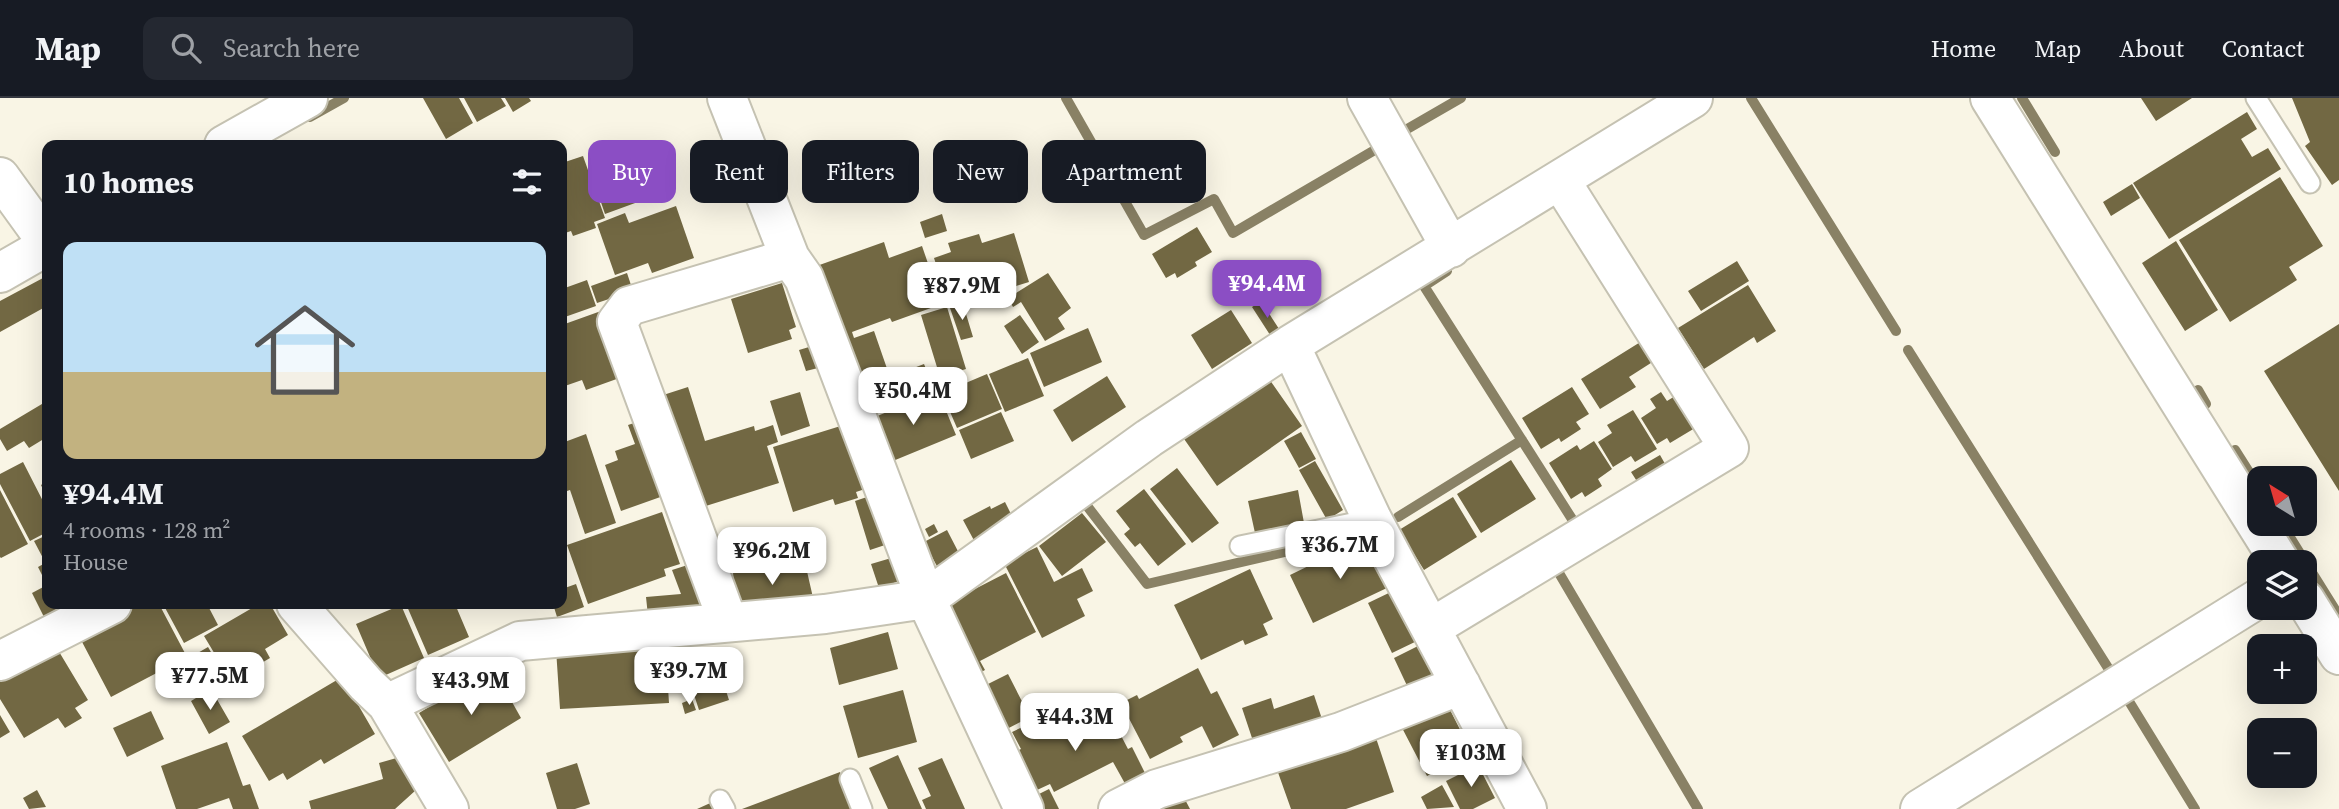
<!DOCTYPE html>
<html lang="en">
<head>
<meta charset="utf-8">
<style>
	body { margin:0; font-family:"Source Serif 4",serif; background:#242831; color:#f1f3f6; height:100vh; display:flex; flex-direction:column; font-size:26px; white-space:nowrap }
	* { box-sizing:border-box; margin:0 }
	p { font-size:23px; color:#9ea1a6 }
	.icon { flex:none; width:38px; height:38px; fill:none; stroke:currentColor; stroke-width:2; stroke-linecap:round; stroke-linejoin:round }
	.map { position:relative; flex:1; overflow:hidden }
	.drawer { position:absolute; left:42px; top:42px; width:525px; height:469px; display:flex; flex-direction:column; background:#171b24; border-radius:14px; box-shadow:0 7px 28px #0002 }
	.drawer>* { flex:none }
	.hud { position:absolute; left:588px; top:42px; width:665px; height:63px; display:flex; gap:14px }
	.needle { width:46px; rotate:323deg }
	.fabs { position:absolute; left:2247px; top:368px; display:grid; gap:14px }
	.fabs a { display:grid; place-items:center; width:70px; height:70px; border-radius:14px; background:#171b24; box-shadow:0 7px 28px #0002; font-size:35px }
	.price { position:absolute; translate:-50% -60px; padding:0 16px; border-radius:14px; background:#fff; color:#222; font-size:23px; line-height:46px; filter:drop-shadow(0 2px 4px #0008) }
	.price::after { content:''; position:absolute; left:50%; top:42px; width:21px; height:16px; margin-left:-10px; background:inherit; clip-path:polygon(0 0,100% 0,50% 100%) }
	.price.selected { background:#8b4ec4; color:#fff }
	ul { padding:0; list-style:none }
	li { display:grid; align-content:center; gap:14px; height:371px; padding:0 21px }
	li+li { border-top:2px solid #363941 }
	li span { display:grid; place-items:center; height:217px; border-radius:14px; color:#555 }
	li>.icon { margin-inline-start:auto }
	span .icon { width:126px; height:126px; fill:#fffc; stroke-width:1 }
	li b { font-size:30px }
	h2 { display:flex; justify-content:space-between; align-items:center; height:84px; padding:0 21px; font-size:30px }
	.chip { padding:0 24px; border-radius:14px; background:#171b24; box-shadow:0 7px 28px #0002; font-size:24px; line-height:63px }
	.chip.selected { background:#8b4ec4; color:#fff }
	header { display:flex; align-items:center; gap:42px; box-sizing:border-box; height:98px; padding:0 35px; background:#171b24; border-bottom:2px solid #363941 }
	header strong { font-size:33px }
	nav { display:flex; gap:38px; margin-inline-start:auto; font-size:24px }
	.search { width:490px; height:63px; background:#242831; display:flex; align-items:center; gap:18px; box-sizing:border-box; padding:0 24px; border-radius:14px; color:#9ea1a6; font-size:26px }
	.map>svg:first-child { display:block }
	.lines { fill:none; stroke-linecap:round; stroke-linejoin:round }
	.stream { stroke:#898165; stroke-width:10 }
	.building { fill:#726843 }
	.service-casing { stroke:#c5c2b2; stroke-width:23 }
	.minor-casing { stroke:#c5c2b2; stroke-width:42 }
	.tertiary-casing { stroke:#c5c2b2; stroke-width:42 }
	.service { stroke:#fff; stroke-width:19 }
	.minor { stroke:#fff; stroke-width:38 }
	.tertiary { stroke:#fff; stroke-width:38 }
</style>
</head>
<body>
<header>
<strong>Map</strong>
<div class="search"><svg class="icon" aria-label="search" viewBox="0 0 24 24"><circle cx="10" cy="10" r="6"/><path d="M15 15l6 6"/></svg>Search here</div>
<nav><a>Home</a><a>Map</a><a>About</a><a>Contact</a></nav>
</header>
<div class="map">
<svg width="2339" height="711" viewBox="0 0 2339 711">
	<rect width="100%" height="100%" fill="#f9f5e5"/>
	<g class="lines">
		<path class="stream" d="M1066,0L1144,137L1214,101L1233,135L1385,46
			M1751,0L1896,233
			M2022,0L2055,54
			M310,19L344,0
			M1402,34L1461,0
			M1447,173L1424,188L1572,421
			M1908,252L2110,573
			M2198,292L2206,306
			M2235,352L2259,390
			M1084,404L1147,486L1366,435
			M1398,419L1522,342
			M2281,425L2339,518
			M1559,475L1698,711
			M2130,605L2195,711"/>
	</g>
	<path class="building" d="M423,0H459L473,25L446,41Z
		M464,0H501L506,8L477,24Z
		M505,0H529L531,3L513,14Z
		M2141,0H2192L2156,23Z
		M2292,0H2339V82L2332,87L2305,48L2310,44Z
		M2247,14L2257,31L2241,41L2252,59L2268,50L2281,71L2169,141L2133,85Z
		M583,58L605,120L594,124L596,130L573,138L571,133L562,136V65Z
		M645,62L657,97L605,116L593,81Z
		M2280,79L2323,148L2289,169L2297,182L2230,224L2179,142Z
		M2132,86L2140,100L2111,118L2103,104Z
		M676,108L694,160L652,175L648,165L615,177L597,126L625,115L629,125Z
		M942,116L947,133L925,140L920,124Z
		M1197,129L1212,154L1195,164L1197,168L1177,180L1175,175L1166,180L1152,156Z
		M1014,135L1029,184L950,209L934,160L951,154L948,145L979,136L982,145Z
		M2176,143L2218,212L2185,233L2142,165Z
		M884,144L889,160L922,148L942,206L892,224L890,220L852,234L854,240L874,233L892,285L882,289L885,298L861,308L811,170Z
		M1737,163L1749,183L1701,213L1688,193Z
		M627,175L633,193L597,205L591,188Z
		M1048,175L1071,210L1058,220L1065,231L1045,243L1021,204L1013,209L1008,200Z
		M43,180L47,188V208L0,234V203Z
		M587,182L596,208L562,220V191Z
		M782,185L796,229L789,232L792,241L748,255L731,201Z
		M1748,187L1776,233L1757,245L1754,239L1704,271L1678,230Z
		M1261,203L1281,234L1272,240L1252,209Z
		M963,206L973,239L961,242L950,210Z
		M947,209L966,271L940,279L921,217Z
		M1231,212L1252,245L1212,271L1191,237Z
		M601,213L625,278L586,292L582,282L562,289V227Z
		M1020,217L1039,244L1022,256L1004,228Z
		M2339,226V393L2264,273Z
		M1088,230L1102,264L1044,289L1030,255Z
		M1642,243L1654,263L1629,279L1636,289L1600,311L1581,281Z
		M819,246L826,268L806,273L799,252Z
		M1028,260L1044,298L1005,314L989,276Z
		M924,266L933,288L894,304L888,290L896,287L893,278Z
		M987,276L1002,311L957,330L942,295Z
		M1107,278L1126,309L1072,344L1053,312Z
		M1267,278L1302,328L1217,388L1182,338Z
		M688,289L705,343L754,328L755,333L773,327L778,344L767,348L779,385L693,412L657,299Z
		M1572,289L1589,316L1576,324L1581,331L1561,344L1559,340L1541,351L1522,320Z
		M938,293L956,337L888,365L870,321Z
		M800,294L810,328L781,338L770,303Z
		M1661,294L1667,303L1680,295L1700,327L1670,345L1667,340L1657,346L1641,320L1656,310L1650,301Z
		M47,303V339L29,350L24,343L7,353L0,341V331Z
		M1633,312L1657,351L1635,364L1631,358L1613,369L1598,344L1612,335L1607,327Z
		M1001,314L1014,343L971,361L959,332Z
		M643,322L666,397L621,413L605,367L618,362L615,353L635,346L628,327Z
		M847,326L868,390L856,394L858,400L835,407L833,401L793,414L773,349Z
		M1301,334L1316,361L1299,370L1284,343Z
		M586,336L616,425L585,436L570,392L564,394L566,398L562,399V345Z
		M1594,343L1612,371L1598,381L1602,388L1585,399L1582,394L1571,401L1549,365L1577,347L1580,352Z
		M1660,357L1668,371L1640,388L1631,374Z
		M1511,362L1536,401L1481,435L1457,396Z
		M1315,363L1343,412L1327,422L1299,372Z
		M23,364L47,411V434L30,443L0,386V376Z
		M1177,370L1219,425L1192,445L1150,391Z
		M47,383V400L41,387Z
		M1144,391L1186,446L1158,468L1140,445L1135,449L1124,436L1130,431L1116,413Z
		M0,392L28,446L1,460L0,459Z
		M1298,392L1304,425L1255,435L1248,403Z
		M879,395L894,444L870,452L855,403Z
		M1453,399L1477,439L1424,472L1399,432Z
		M1005,404L1015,424L977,448L963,422L990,408L991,411Z
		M662,414L680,466L664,471L666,478L588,506L567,447Z
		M1082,415L1106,444L1062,478L1039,448Z
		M934,426L938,434L929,439L925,431Z
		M947,432L962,461L939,472L924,444Z
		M47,437V460L44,462L34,443Z
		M1366,440L1389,489L1313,525L1290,477Z
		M781,446L782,468L739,471L738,449Z
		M1037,449L1054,484L1082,470L1093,493L1077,501L1085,518L1042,540L1004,465Z
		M898,458L905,481L879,490L871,466Z
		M47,464V506H84L47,525L32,495L47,487L38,469Z
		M697,464L714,513L648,518L646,499L681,496L672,472Z
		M806,469L814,504L735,509L733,474Z
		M1250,471L1273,521L1263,526L1268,537L1245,547L1243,542L1201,562L1174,507Z
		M1006,475L1036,534L980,563L985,572L972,579L940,509Z
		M576,486L584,509L557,519L553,506H562V491Z
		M1395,492L1419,542L1392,555L1368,505Z
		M131,506H159L187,559L111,599L81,542L94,525Z
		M163,506H207L218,527L184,545Z
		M259,506H270L288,537L265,551L270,560L231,583L204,538Z
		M406,506H455L469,539L428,557Z
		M401,507L424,560L379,580L356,526Z
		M888,534L898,571L839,587L830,550Z
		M665,544L669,605L560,611L556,551Z
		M55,547L88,602L75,610L82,620L65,630L58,620L24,640L0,601V580Z
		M1420,547L1436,581L1410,594L1394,560Z
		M208,549L224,576L212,583L196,556Z
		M713,553L729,602L699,612L683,563Z
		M1198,570L1211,596L1217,593L1239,637L1213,650L1202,628L1180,639L1183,644L1150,661L1121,605L1137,597L1139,601Z
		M499,575L516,602L512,604L521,620L449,664L419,615L452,595L457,602Z
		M1008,576L1030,619L1001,634L978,591Z
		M342,579L375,636L324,666L321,661L287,682L283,675L269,683L242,638Z
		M211,591L230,624L209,636L191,603Z
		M903,592L917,644L858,660L843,608Z
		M1314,597L1324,627L1256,652L1242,610L1271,600L1274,611Z
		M692,601L696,612L685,616L682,605Z
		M1445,602L1472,655L1427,678L1400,626Z
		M1105,607L1128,651L1132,649L1148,681L1128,691L1113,664L1054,694L1050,686L1037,692L1033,685L1026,688L1010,656L1021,651L1012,634L1031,625L1039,641Z
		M151,613L164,641L127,659L113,630Z
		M0,617L10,634L0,640Z
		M1373,631L1394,694L1346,711H1291L1275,666Z
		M227,644L243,688L250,686L259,711H233L229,700L197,711H176L161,668Z
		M407,657L416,692L395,711H311L309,703L383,681L379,665Z
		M898,657L922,711H888L869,670Z
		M942,660L965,711H926L922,702L931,698L918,670Z
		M577,665L590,706L575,711H557L546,675Z
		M1478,667L1495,700L1473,711H1460L1446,683Z
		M840,674L853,711H742Z
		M1442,687L1454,709L1427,711L1421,699Z
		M1049,691L1059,711H1036L1031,700Z
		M37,692L46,709L29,711L23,700Z
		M1180,692L1190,711H1144Z
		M717,702L721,711H697Z"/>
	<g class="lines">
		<g class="service-casing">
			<path id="service" d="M2256,0L2310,85
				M1240,448L1372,421
				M850,681L862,711
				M720,702L725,711"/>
		</g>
		<g class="minor-casing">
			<path id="minor" d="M727,0L790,160L804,180L926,501L1024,711
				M1367,0L1451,150
				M224,47L308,0
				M0,79L47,144
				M0,175L47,148
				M1290,247L1372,421L1527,711
				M296,506L366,586L387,606L449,711
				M728,524L617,224L629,208L790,160
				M1431,530L1729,350L1560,82
				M0,563L112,506
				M387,606L520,543L825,516L926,501L1149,340L1290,247L1693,0
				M1118,711L1157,691L1341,634L1461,587
				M1920,711L2259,500"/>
		</g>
		<g class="tertiary-casing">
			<path id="tertiary" d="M1990,0L2280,464
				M2305,502L2339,557"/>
		</g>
		<use href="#service" class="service"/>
		<use href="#minor" class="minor"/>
		<use href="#tertiary" class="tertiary"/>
	</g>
</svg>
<div class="fabs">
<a><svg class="needle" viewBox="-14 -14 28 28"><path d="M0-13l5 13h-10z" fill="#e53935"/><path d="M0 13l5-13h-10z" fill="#9ea1a6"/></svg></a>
<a><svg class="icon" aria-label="layers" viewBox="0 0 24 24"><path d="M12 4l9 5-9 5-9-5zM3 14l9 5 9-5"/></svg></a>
<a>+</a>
<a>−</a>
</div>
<b class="price selected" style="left:1267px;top:222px">¥94.4M</b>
<b class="price" style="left:962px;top:224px">¥87.9M</b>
<b class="price" style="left:913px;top:329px">¥50.4M</b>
<b class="price" style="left:1340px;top:483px">¥36.7M</b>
<b class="price" style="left:772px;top:489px">¥96.2M</b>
<b class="price" style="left:689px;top:609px">¥39.7M</b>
<b class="price" style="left:210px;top:614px">¥77.5M</b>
<b class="price" style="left:471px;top:619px">¥43.9M</b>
<b class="price" style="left:1075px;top:655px">¥44.3M</b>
<b class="price" style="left:1471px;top:691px">¥103M</b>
<div class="hud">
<a class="chip selected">Buy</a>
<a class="chip">Rent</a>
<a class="chip">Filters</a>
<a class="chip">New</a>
<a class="chip">Apartment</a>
</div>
<section class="drawer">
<h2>10 homes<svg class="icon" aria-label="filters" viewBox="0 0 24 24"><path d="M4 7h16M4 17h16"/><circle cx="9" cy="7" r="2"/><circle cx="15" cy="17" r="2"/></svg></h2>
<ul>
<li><span style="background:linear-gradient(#bfe0f5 60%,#c2b280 0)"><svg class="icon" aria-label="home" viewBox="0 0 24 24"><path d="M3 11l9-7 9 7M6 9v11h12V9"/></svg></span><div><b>¥94.4M</b><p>4 rooms · 128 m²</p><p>House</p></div></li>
</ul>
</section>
</div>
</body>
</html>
